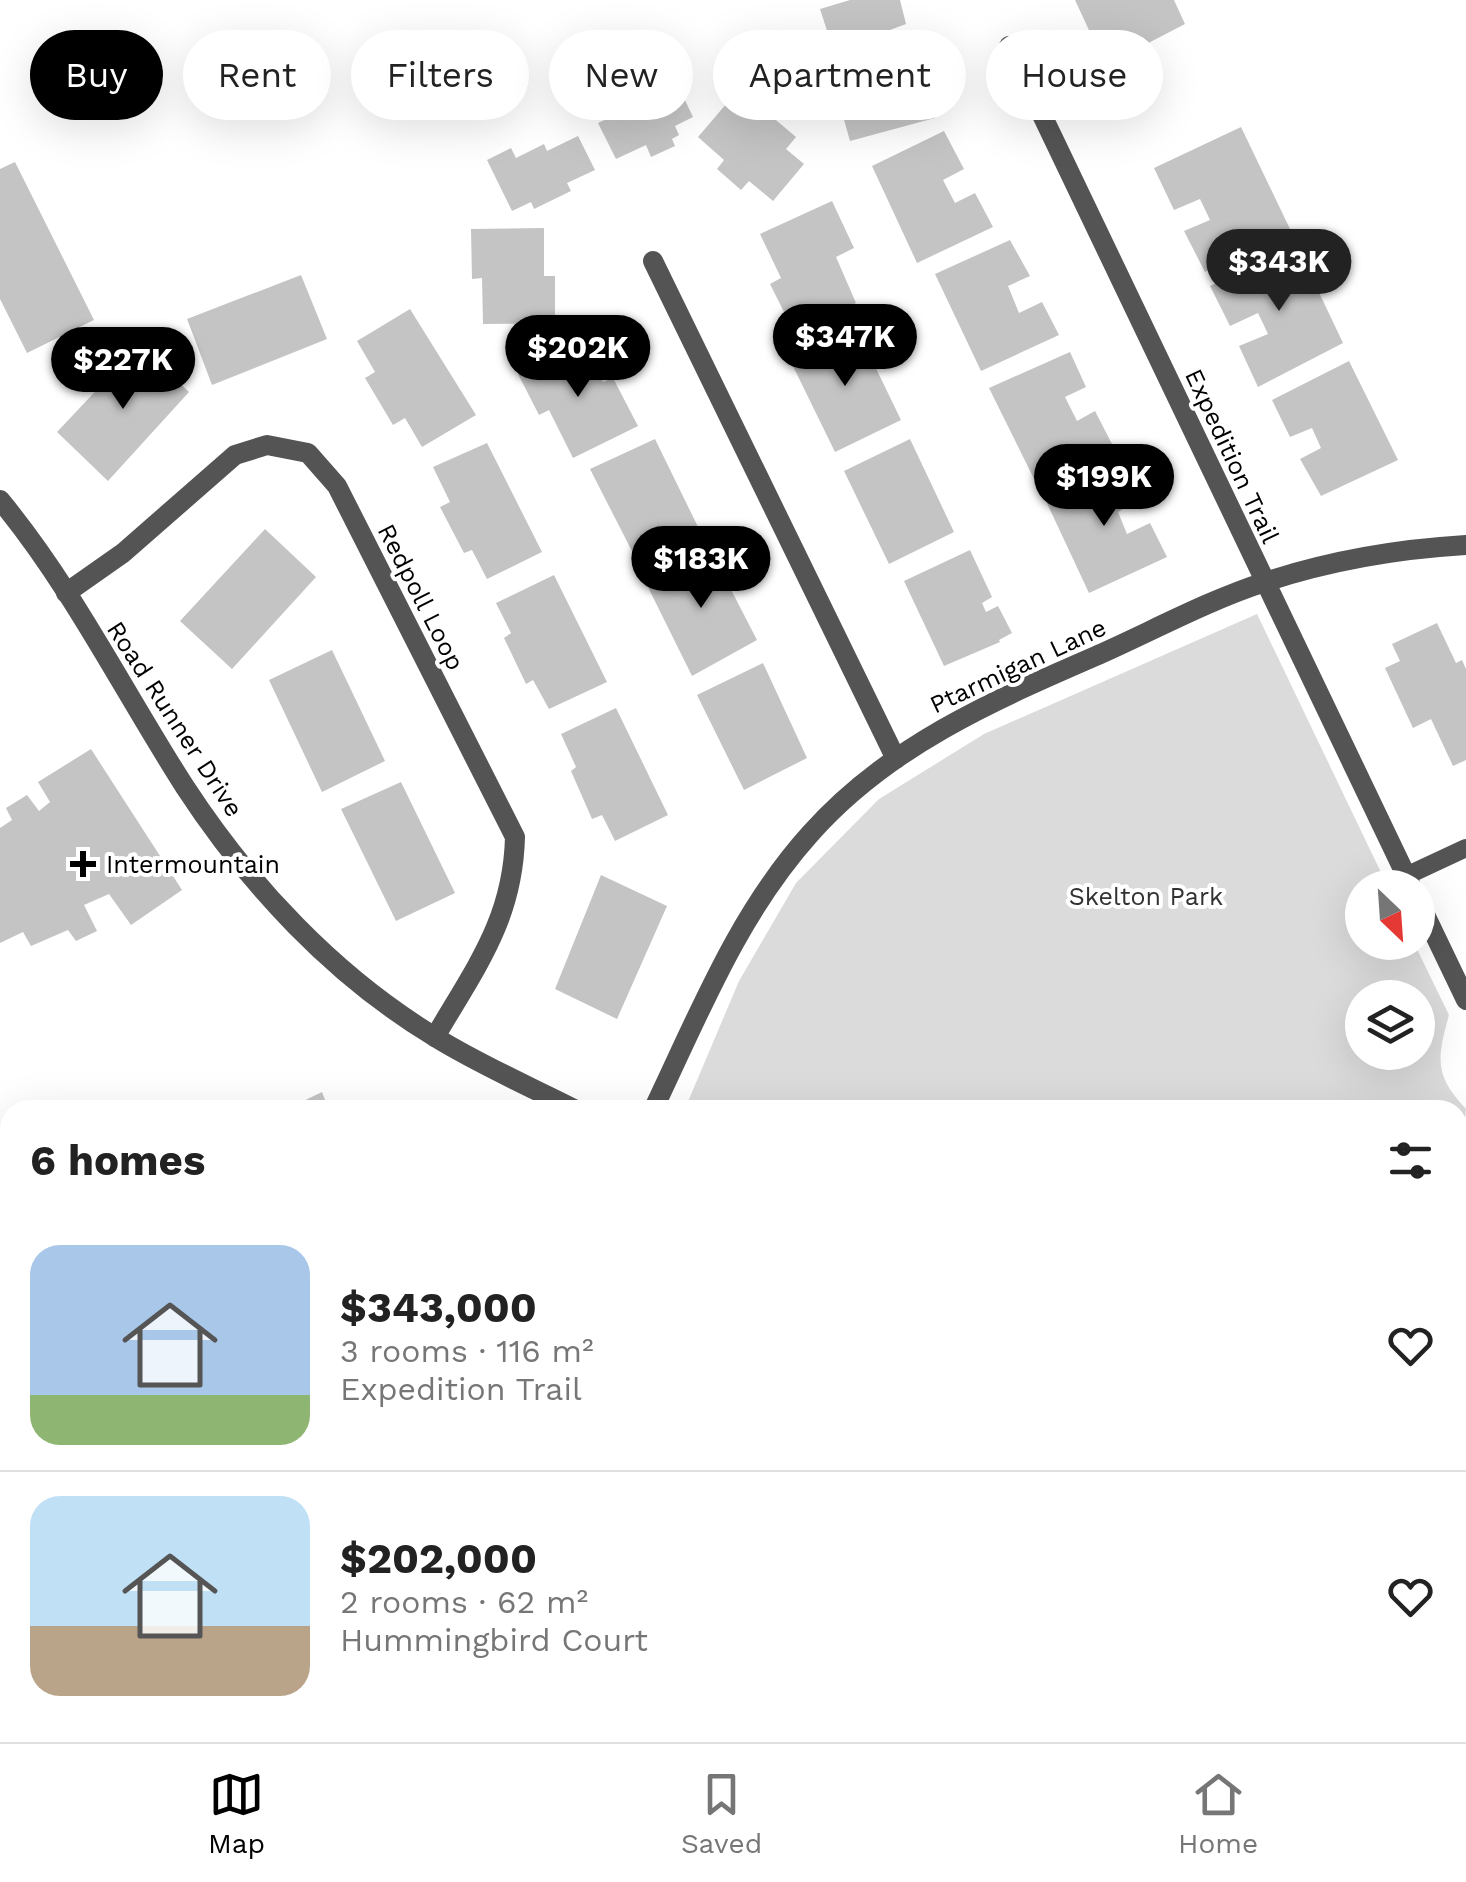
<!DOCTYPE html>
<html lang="en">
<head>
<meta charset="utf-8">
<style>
	body { margin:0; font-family:"Work Sans",sans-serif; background:#f6f6f6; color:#222; height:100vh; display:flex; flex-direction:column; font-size:38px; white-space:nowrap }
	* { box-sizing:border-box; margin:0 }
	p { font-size:32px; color:#767676 }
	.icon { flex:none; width:55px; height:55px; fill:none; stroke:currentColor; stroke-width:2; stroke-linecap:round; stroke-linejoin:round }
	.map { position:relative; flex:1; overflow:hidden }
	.panel { position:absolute; left:0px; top:1100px; width:1468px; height:642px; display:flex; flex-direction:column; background:#fff; border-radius:30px 30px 0 0; box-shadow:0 10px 40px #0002 }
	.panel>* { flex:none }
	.hud { position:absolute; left:30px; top:30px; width:1408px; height:90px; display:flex; gap:20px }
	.needle { width:65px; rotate:155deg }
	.buttons { position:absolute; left:1345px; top:870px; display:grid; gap:20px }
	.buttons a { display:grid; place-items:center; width:90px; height:90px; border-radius:50%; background:#fff; box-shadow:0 10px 40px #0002; font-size:50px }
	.price { position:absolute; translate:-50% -85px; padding:0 22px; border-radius:35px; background:#000; color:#fff; font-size:32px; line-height:65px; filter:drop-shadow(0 2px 5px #0008) }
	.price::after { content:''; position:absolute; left:50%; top:60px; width:30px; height:22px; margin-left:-15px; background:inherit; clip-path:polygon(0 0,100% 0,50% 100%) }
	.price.active { background:#222; color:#fff }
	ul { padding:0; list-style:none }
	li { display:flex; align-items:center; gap:30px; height:250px; padding:0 30px }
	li+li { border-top:2px solid #e0e0e0 }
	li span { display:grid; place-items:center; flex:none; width:280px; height:200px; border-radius:30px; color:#555 }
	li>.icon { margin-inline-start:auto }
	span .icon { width:120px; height:120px; fill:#fffc; stroke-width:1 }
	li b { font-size:42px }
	h2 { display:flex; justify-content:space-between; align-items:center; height:120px; padding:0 30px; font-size:42px }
	.pill { padding:0 35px; border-radius:45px; background:#fff; box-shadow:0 10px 40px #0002; font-size:35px; line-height:90px }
	.pill.active { background:#000; color:#fff }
	.tabs { display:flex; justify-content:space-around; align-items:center; height:140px; border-top:2px solid #e0e0e0; background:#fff; font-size:28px; color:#767676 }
	.tabs a { display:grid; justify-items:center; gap:5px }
	.tabs .active { color:#000 }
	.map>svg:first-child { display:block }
	.green { fill:#dbdbdb; fill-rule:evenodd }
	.building { fill:#c4c4c4 }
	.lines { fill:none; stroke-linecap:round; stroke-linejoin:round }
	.service { stroke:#545454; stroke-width:18 }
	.minor { stroke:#545454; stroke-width:20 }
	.tertiary { stroke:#545454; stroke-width:20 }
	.poi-dot { fill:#000; stroke:#fff; stroke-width:4 }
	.labels { text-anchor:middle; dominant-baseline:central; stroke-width:8; stroke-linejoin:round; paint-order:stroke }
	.street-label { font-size:25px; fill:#000; stroke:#fff }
	.poi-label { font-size:25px; fill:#000; stroke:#fff; text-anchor:start }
	.park-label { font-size:25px; fill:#323232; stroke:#fff }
</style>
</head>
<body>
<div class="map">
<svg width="1466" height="1742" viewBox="0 0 1466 1742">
	<rect width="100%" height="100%" fill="#fff"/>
	<path class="green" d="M1257,614L1388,887L1362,888V942L1414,943L1449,1015C1437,1058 1434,1075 1466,1109L1458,1173V1110H688L687,1104L739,981L796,883L879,799L984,734ZM1362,998H1418V1052H1362Z"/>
	<path class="building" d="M850,0H900L906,24L890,30L905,82L924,79L935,118L850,141L839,102L857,96L842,43L832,46L820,9Z
		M1075,0H1174L1185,24L1131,52L1126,41L1100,54Z
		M675,79L693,117L675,126L679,135L672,139L675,146L651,157L646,145L616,159L598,123L628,109L625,103Z
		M739,89L796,137L786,149L804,164L773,201L749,181L741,190L717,169L724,160L698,137Z
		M1241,127L1291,231L1205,272L1184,231L1210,220L1200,199L1174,210L1154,168Z
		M944,131L964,169L943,180L955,203L975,193L993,227L917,263L872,166Z
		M578,136L595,170L567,183L571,191L534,209L531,202L512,211L487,160L511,148L516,158L544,144L547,151Z
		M15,162L94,320L27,353L0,299V169Z
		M832,201L854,248L836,257L856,303L794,332L770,284L781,278L760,234Z
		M544,228V276H555V323L483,324L482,278L472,279L471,229Z
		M1010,240L1030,276L1008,286L1019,313L1042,302L1059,335L981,371L935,274Z
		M1296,244L1343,343L1258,387L1239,346L1268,334L1258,313L1230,326L1210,286Z
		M301,275L327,339L212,385L187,319Z
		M410,309L476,415L422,447L405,418L393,425L365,378L375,372L357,341Z
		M855,325L901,420L835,452L789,358Z
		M582,341L603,382L613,378L638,426L573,458L549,410L539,415L518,374Z
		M140,344L189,392L108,481L57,432Z
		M1070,352L1086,387L1065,397L1077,421L1095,411L1113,446L1036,483L989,388Z
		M1349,361L1398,460L1321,496L1300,459L1321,448L1312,428L1290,437L1272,400Z
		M655,439L700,531L638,563L590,469Z
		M910,439L954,532L889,564L844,471Z
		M487,443L542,552L487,579L472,550L464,553L440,507L450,502L433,467Z
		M1122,465L1140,499L1118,512L1127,534L1150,523L1167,557L1089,593L1045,499Z
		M265,529L316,577L232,669L180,621Z
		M710,549L757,640L692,676L644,579Z
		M970,550L992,597L982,603L986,612L998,606L1012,633L999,640L1000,642L944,666L904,581Z
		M554,575L607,682L549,709L533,680L526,684L504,638L511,633L496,603Z
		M1437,623L1456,663L1462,660L1466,669V760L1453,766L1431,719L1413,728L1385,668L1400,661L1392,644Z
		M332,650L385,761L322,792L269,680Z
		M763,663L807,758L744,790L697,695Z
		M616,708L668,815L615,841L602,815L592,819L571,771L576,767L561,734Z
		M91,749L182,890L131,925L109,894L84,905L97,931L76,941L68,930L31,946L23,932L0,943V828L12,820L6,808L27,795L39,811L50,802L38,782Z
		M401,782L455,893L396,921L341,809Z
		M601,875L667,906L617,1019L555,989Z
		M322,1092L329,1110H293L291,1107Z
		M228,1732H318L323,1742H232Z
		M362,1732H452L457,1742H367Z
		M736,1732H1163L1143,1742H741Z
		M1345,1732H1436L1440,1742H1350Z"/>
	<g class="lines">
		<path class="service" d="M1406,876L1466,848"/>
		<path class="minor" d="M1009,46L1412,888
			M653,261L896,759
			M66,593L123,553L235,455L267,445L308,453L337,486L515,837C513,920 475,968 435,1037
			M1418,900L1466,1000
			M653,1110C699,1014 738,914 810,834C888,746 992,701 1098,655C1152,631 1209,600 1265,582C1329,561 1399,549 1466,545
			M1458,1610L1466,1627
			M0,1617L10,1637
			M0,1703L10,1724
			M14,1732L19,1742
			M56,1732L60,1742"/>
		<path class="tertiary" d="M0,500C72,587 124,692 185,787C249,885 334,976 435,1037C480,1065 529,1086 576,1110
			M1458,1355L1466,1351
			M642,1732L646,1742"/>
	</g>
	<path class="poi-dot" d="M78 849h10v10h10v10h-10v10h-10v-10h-10v-10h10z"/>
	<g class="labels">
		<g class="street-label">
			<text transform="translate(1232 456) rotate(65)">Expedition Trail</text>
			<text transform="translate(421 597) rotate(63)">Redpoll Loop</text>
			<text transform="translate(1018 666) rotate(-25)">Ptarmigan Lane</text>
			<text transform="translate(175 719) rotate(57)">Road Runner Drive</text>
		</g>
		<g class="poi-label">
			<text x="106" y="864">Intermountain</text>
		</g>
		<g class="park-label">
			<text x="1146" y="896">Skelton Park</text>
		</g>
	</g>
</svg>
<div class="buttons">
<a><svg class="needle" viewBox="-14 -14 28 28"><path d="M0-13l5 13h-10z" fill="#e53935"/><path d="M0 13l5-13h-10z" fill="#767676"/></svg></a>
<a><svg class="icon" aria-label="layers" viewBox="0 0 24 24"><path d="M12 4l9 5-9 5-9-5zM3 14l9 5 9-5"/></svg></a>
</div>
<b class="price active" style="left:1279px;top:314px">$343K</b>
<b class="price" style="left:845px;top:389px">$347K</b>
<b class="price" style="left:578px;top:400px">$202K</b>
<b class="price" style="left:123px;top:412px">$227K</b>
<b class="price" style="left:1104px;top:529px">$199K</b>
<b class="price" style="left:701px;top:611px">$183K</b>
<div class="hud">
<a class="pill active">Buy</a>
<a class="pill">Rent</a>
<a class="pill">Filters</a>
<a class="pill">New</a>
<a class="pill">Apartment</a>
<a class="pill">House</a>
</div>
<section class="panel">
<h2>6 homes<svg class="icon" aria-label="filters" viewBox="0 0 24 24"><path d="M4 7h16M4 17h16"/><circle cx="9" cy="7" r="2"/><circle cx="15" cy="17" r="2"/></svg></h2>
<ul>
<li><span style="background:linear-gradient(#a9c7e8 75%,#8fb573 0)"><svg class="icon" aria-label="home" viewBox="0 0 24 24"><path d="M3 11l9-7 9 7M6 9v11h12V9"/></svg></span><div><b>$343,000</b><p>3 rooms · 116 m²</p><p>Expedition Trail</p></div><svg class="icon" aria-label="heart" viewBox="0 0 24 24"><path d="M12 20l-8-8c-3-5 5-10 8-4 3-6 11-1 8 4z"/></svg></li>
<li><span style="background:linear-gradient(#bfe0f5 65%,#b9a48a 0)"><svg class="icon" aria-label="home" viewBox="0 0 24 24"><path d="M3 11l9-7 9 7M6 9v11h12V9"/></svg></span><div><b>$202,000</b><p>2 rooms · 62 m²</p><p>Hummingbird Court</p></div><svg class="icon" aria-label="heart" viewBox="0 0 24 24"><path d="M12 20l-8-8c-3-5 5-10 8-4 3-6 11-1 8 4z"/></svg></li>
</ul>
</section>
</div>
<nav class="tabs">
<a class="active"><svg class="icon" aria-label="map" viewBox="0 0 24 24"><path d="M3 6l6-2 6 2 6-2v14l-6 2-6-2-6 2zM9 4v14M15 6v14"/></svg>Map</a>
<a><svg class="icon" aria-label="saved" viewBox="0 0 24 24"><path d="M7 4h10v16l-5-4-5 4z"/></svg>Saved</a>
<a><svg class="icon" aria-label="home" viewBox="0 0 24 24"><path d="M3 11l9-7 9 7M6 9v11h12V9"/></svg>Home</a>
</nav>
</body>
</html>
